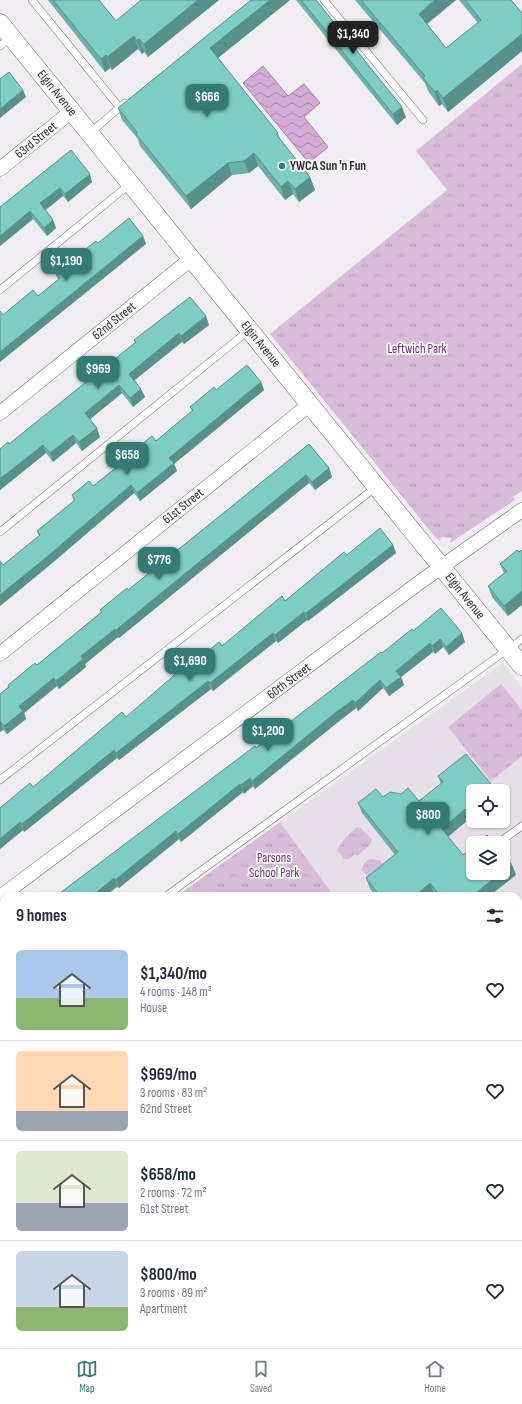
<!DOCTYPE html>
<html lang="en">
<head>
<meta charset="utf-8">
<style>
	body { margin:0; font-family:"Sofia Sans Condensed",sans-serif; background:#f2f2f3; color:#1f2937; height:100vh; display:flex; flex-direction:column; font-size:15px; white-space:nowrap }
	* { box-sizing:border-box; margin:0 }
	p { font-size:13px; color:#747a83 }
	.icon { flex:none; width:22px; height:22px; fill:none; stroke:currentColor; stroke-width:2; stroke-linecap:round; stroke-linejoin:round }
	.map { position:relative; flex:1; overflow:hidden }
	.side { position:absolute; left:0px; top:892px; width:522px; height:456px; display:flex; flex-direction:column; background:#fff; border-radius:12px 12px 0 0; box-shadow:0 1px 3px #0004 }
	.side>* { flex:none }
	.tools { position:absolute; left:466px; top:784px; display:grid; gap:8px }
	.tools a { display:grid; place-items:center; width:44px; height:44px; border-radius:6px; background:#fff; box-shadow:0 1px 3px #0004; font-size:20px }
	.price { position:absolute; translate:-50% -34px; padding:0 9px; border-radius:8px; background:#337b74; color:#fff; font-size:13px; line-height:26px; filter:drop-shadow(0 1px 2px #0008) }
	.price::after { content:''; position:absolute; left:50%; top:24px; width:12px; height:9px; margin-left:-6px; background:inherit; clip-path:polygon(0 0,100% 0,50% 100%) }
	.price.selected { background:#222; color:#fff }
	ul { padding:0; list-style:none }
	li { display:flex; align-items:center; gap:12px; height:100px; padding:0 16px }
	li+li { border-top:1px solid #e0e1e3 }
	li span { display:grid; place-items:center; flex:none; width:112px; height:80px; border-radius:6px; color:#555 }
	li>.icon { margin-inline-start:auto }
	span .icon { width:48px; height:48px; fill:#fffc; stroke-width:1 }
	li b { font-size:17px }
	h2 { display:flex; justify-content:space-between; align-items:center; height:48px; padding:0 16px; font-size:17px }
	.tab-bar { display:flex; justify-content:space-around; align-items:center; height:56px; border-top:1px solid #e0e1e3; background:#fff; font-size:11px; color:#747a83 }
	.tab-bar a { display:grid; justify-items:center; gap:2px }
	.tab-bar .selected { color:#337b74 }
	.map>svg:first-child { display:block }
	.built { fill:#e7dfe7; fill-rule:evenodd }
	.park { fill:url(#park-tufts) }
	.water { fill:url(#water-waves); stroke:#a284a4 }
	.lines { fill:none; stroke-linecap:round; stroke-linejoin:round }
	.service-casing { stroke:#6c6a6c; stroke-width:8 }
	.minor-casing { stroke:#6c6a6c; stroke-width:15 }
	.tertiary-casing { stroke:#6c6a6c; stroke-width:19 }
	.service { stroke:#fff; stroke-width:7 }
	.minor { stroke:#fff; stroke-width:14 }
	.tertiary { stroke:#fff; stroke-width:18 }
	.wall { fill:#6cb0a9 }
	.shaded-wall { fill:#58908a }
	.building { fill:#7ecdc5; stroke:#58908a }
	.poi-dot { fill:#337b74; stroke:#fdfafd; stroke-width:1.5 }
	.labels { text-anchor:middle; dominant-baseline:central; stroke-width:3.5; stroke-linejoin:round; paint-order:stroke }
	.street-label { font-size:13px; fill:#2c2b2c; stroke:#fdfafd }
	.poi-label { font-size:13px; font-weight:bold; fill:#2c2b2c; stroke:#fdfafd; text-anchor:start }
	.park-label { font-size:13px; fill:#68346c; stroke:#fdfafd }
</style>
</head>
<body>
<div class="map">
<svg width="522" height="1348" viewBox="0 0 522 1348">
	<defs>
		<pattern id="park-tufts" width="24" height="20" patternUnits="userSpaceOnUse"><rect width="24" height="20" fill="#d8bcd9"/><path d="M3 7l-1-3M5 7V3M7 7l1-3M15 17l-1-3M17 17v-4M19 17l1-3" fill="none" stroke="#baa2ba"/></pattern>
		<pattern id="water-waves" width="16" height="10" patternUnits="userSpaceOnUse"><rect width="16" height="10" fill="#d4aad7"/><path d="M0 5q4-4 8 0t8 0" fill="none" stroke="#ac8baf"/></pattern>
	</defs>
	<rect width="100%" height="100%" fill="#efedef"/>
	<path class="built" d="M503,663L522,688V1019L518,1022V896H334L280,822ZM473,791H503V821H473ZM473,843H503V873H473Z"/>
	<path class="park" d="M522,64V491L513,497L515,500L450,543L451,538L441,537L440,541L435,537L270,334L447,190L416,151Z
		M501,684L522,710V756L491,781L448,727Z
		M280,822L334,896H177Z
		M357,827L361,828L372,839L370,845L357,856L355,854L349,859H344L337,850L345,838Z
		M371,859L380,860L384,865L367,879L366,874L361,869L367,860Z"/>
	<path class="water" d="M263,66L288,96L304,84L320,103L304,117L328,147L309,163L243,83Z"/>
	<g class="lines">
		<g class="service-casing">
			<path id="service" d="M32,0L120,108
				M324,0L423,120
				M0,46L11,37
				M90,133L125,103
				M0,290L130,184
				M0,532L248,331
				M0,780L376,487
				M498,843L522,826
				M166,896L522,639
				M0,1020L4,1017
				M518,1175L522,1172
				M0,1296L4,1293
				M283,1348L289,1344"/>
		</g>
		<g class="minor-casing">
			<path id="minor" d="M0,169L72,111
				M0,413L191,259
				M0,654L310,404
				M0,897L420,582L522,510
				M0,1153L4,1150
				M518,1305L522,1302
				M358,1344L361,1348
				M457,1348L463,1344"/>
		</g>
		<g class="tertiary-casing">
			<path id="tertiary" d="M0,23L522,666
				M518,1040L522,1037
				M109,1348L114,1344"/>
		</g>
		<use href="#service" class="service"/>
		<use href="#minor" class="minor"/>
		<use href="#tertiary" class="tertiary"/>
	</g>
	<path class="wall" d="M48,0H99L116,21L141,0H219L148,57L144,52L142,54L138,49L112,70L110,68L105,72Z
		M251,0H290L218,58L278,133L280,139L310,177L315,190L299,202L293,194L285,200L258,166L249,173L232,175L191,209L140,146L138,139L122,120L118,108Z
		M296,0H316L406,117L397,125Z
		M355,0H456L427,24L446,48L478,23L459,0H511L522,13V51L448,112L442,104L439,106L428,91L425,83Z
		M71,150L92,182L68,202L63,196L45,210L53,220L56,228L47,236L33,219L0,246Z
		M143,236L146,244L3,315L38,296L58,280L55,272L66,265L98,243Z
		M209,325L184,344L182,342L135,380L145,397L133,407L122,393L90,419L100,437L82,451L76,443L53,462L46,453L0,490V449L9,444L135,343L134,340Z
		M261,382L264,390L174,464L177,471L140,501L134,493L51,564L0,606V561L3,565L39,536L37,531L74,501L72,495L93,486L129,457L128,455L156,441L192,411L190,407L216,390Z
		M309,444L329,468L332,477L315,490L309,483L119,638L118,637L85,664L86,667L59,689L57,686L24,713L26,719L7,734L3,730L0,732V694L8,687V685L37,665L101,612L100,610L128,590Z
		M393,545L396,553L308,621L307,620L278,643L276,641L213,691L211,689L119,760L117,758L24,832L23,830L0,849L33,787L126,717L188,668L222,646L285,601L347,555Z
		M519,552L508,616L492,597L488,586L504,573L500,564Z
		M413,631L465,642L449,655L443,647L435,654L433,652L401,677L404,685L389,696L383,688L358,711L356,708L338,722L255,789L253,786L244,794L243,792L181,842L179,839L119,888L117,887L56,896Z
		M466,754L473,825L468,820L448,837L463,855L512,865L516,875L489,896H435L434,894L431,896H376L370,889L366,878L395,855L362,813L358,803L383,797L419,801L441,784L438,776Z
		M522,906V965L518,960V910Z
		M0,938L4,941V1000L0,995Z
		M4,1193V1205L2,1203L0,1196Z
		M4,1211V1251L1,1247L0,1248V1214Z
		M383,1344H402L397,1348H386Z"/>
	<path class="shaded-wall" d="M198,0H219L148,57L144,44Z
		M270,0H290L214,61L210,48Z
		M435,0H456L423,27L419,14Z
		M522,34V51L448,112L443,98Z
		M134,36L138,49L112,70L107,57Z
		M139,39L144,52L142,54L137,41Z
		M106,55L110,68L105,72L101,59Z
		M23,90L26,97L0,118V109Z
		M437,90L442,104L439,106L435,92Z
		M402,107L406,117L397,125L393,114Z
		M254,153L258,166L249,173L244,161Z
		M228,163L232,175L191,209L186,196Z
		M90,174L92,182L68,202L65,194Z
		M310,177L315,190L299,202L295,189Z
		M288,181L293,194L285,200L281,187Z
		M60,188L63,196L43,212L40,203Z
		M30,211L33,219L0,246V236Z
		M53,220L56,228L47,236L44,228Z
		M143,236L146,244L0,362V352Z
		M206,316L209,325L184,344L181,336Z
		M179,333L182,342L132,382L129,374Z
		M261,382L264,390L174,464L177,471L140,501L137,493L169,458Z
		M119,385L122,393L88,421L85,413Z
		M141,389L145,397L133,407L130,398Z
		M97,428L100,437L82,451L79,442Z
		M73,435L76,443L53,462L50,453Z
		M43,445L46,453L0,490V479Z
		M329,468L332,477L315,490L312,482Z
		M306,475L309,483L119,638L116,630Z
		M131,485L134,493L51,564L0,606V595Z
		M393,545L396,553L308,621L306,613Z
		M522,591V605L508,616L504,606Z
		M304,612L307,620L278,643L275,635Z
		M115,629L118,637L85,664L86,667L59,689L56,681L81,656Z
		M273,633L276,641L213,691L210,683Z
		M462,633L465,642L449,655L446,647Z
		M440,639L443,647L435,654L432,646Z
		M430,643L433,652L401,677L404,685L389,696L386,688L396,671Z
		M54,678L57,686L24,713L26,719L7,734L4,726L19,706Z
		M380,680L383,688L358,711L355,703Z
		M208,681L211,689L119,760L116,753Z
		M353,700L356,708L338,722L255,789L252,781L335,713Z
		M0,721L3,730L0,732Z
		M114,750L117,758L24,832L22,824Z
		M250,778L253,786L244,794L241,785Z
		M240,784L243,792L181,842L178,834Z
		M465,809L468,820L445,839L442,829Z
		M473,811V821H478L473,825L469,814Z
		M20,822L23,830L0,849V839Z
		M176,831L179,839L119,888L115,880Z
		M512,865L516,875L489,896H472L501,873H503V872Z
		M114,878L117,887L105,896H92Z
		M430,883L434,894L431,896H415Z
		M4,1094V1103L0,1106V1097Z
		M522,1123V1137L518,1140V1126Z
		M520,1243L522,1247V1254L518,1257V1245Z
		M39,1344H50L46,1348H34Z
		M214,1344H215L216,1348H209Z
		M219,1344H231L226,1348H218L217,1346Z
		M239,1344H246L241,1348H240Z
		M387,1344H402L397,1348H389Z"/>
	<path class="building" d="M53,0H99L116,21L141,0H198L144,44L139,39L137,41L134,36L107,57L106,55L101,59Z
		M251,0H270L210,48L278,133L276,134L310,177L295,189L288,181L281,187L254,153L244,161L228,163L186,196L136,134L137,132L118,108Z
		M301,0H316L402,107L393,114Z
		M361,0H435L419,14L446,48L481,20L465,0H511L522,13V34L443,98L437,90L435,92L423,78L425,76Z
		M9,72L23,90L0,109V79Z
		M71,150L90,174L65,194L60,188L40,203L53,220L44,228L30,211L0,236V207Z
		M129,218L143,236L0,352V311L3,315L33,290L38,296L60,278L55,272L64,264L66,265L96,241L98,243Z
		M190,297L206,316L181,336L179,333L129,374L141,389L130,398L119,385L85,413L97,428L79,442L73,435L50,453L43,445L0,479V449L8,442L9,444L136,342L134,340Z
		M247,365L261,382L169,458L174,463L137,493L131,485L48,556L0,595V561L3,565L40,535L37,531L75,500L72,495L89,481L93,486L130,457L128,455L152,436L156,441L193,410L190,407L214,387L216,390Z
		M309,444L329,468L312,482L306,475L116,630L115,629L81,656L83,659L56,681L54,678L19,706L23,711L4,726L0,721V694L9,687L8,685L35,663L37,665L102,612L100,610L127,588L128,590Z
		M380,528L393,545L306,613L304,612L275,635L273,633L210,683L208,681L116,753L114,750L22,824L20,822L0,839V808L30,783L33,787L122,712L126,717L186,665L188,668L219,642L222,646L282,596L285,601L344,552L347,555Z
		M517,550L519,552L522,550V591L504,606L488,586L507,571L500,564Z
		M441,608L462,633L446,647L440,639L432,646L430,643L396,671L401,677L386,688L380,680L355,703L353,700L335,713L252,781L250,778L241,785L240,784L178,834L176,831L115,880L114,878L92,896H56L255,746L256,748L381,652L382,653L412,629L413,631Z
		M466,754L497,791H473V811L469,814L465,809L442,829L463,855L473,847V873H501L472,896H440L430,883L415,896H380L366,878L398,852L358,803L376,789L383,797L390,792L401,794L408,788L419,801L443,782L438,776Z
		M487,835L494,843H478Z
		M503,854L512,865L503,872Z
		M522,906V959L518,954V910Z
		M1,937L4,941V996L0,991V938Z
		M4,1050V1094L0,1097V1053Z
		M522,1074V1123L518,1126V1077Z
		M4,1193V1201L0,1196Z
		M522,1200V1245L520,1243L518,1245V1203Z
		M4,1211V1247L0,1242V1214Z
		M4,1321V1344H39L34,1348H0V1324Z
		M520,1338L522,1340V1348H507L512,1344H518V1340Z
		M175,1344H214L209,1348H170Z
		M337,1345L339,1348H333Z"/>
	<circle class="poi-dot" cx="282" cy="166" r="4"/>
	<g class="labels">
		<g class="street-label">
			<text transform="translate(57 93) rotate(51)">Elgin Avenue</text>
			<text transform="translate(36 140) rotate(-39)">63rd Street</text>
			<text transform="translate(114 321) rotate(-39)">62nd Street</text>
			<text transform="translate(261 344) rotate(51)">Elgin Avenue</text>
			<text transform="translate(183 506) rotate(-39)">61st Street</text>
			<text transform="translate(465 596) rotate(51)">Elgin Avenue</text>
			<text transform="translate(289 681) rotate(-37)">60th Street</text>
		</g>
		<g class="poi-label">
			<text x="290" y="166">YWCA Sun 'n Fun</text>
		</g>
		<g class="park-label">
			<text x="417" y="349">Leftwich Park</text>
			<text x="274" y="858">Parsons<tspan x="274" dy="15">School Park</tspan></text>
		</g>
	</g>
</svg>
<div class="tools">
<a><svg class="icon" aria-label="locate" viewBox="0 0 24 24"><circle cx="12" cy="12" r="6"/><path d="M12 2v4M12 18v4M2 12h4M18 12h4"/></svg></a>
<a><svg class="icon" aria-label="layers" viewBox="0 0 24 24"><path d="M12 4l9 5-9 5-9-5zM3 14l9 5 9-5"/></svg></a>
</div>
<b class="price selected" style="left:353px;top:55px">$1,340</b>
<b class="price" style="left:207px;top:118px">$666</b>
<b class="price" style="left:66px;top:282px">$1,190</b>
<b class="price" style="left:98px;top:390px">$969</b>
<b class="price" style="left:127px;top:476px">$658</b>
<b class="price" style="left:159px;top:581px">$776</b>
<b class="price" style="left:190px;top:682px">$1,690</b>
<b class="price" style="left:268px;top:752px">$1,200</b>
<b class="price" style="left:428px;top:836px">$800</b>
<section class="side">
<h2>9 homes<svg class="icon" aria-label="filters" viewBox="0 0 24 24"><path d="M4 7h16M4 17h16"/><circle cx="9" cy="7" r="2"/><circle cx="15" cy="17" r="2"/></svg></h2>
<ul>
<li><span style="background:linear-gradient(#a9c7e8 60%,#8fb573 0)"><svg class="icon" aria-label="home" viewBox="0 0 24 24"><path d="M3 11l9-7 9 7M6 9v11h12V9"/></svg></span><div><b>$1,340/mo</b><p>4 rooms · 148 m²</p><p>House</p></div><svg class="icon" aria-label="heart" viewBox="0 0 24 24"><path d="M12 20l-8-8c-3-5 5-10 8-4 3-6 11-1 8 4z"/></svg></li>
<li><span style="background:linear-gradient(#ffd9b3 75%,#9aa5b1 0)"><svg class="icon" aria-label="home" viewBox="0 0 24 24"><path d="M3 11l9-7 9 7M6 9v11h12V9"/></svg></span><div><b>$969/mo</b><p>3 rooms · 83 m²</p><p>62nd Street</p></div><svg class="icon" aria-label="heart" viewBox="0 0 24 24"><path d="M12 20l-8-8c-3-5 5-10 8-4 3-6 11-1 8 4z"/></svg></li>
<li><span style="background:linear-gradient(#dfe7d0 65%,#9aa5b1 0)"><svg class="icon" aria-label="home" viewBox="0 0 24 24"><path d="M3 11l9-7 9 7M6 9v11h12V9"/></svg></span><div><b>$658/mo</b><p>2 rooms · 72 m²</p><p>61st Street</p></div><svg class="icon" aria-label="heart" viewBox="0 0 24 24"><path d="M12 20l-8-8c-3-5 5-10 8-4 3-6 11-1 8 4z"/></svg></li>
<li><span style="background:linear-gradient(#c9d6e8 70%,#8fb573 0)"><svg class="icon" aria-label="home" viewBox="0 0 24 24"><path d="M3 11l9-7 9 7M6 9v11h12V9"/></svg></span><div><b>$800/mo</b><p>3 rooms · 89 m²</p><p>Apartment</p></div><svg class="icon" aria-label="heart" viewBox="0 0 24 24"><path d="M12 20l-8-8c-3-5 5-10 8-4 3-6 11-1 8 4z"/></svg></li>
</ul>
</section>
</div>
<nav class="tab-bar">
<a class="selected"><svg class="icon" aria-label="map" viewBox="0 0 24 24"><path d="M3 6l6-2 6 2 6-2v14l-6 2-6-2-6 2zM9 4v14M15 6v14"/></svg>Map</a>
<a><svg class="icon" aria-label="saved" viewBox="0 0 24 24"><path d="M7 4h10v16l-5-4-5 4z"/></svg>Saved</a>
<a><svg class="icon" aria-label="home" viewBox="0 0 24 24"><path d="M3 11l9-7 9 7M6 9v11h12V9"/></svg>Home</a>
</nav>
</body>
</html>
